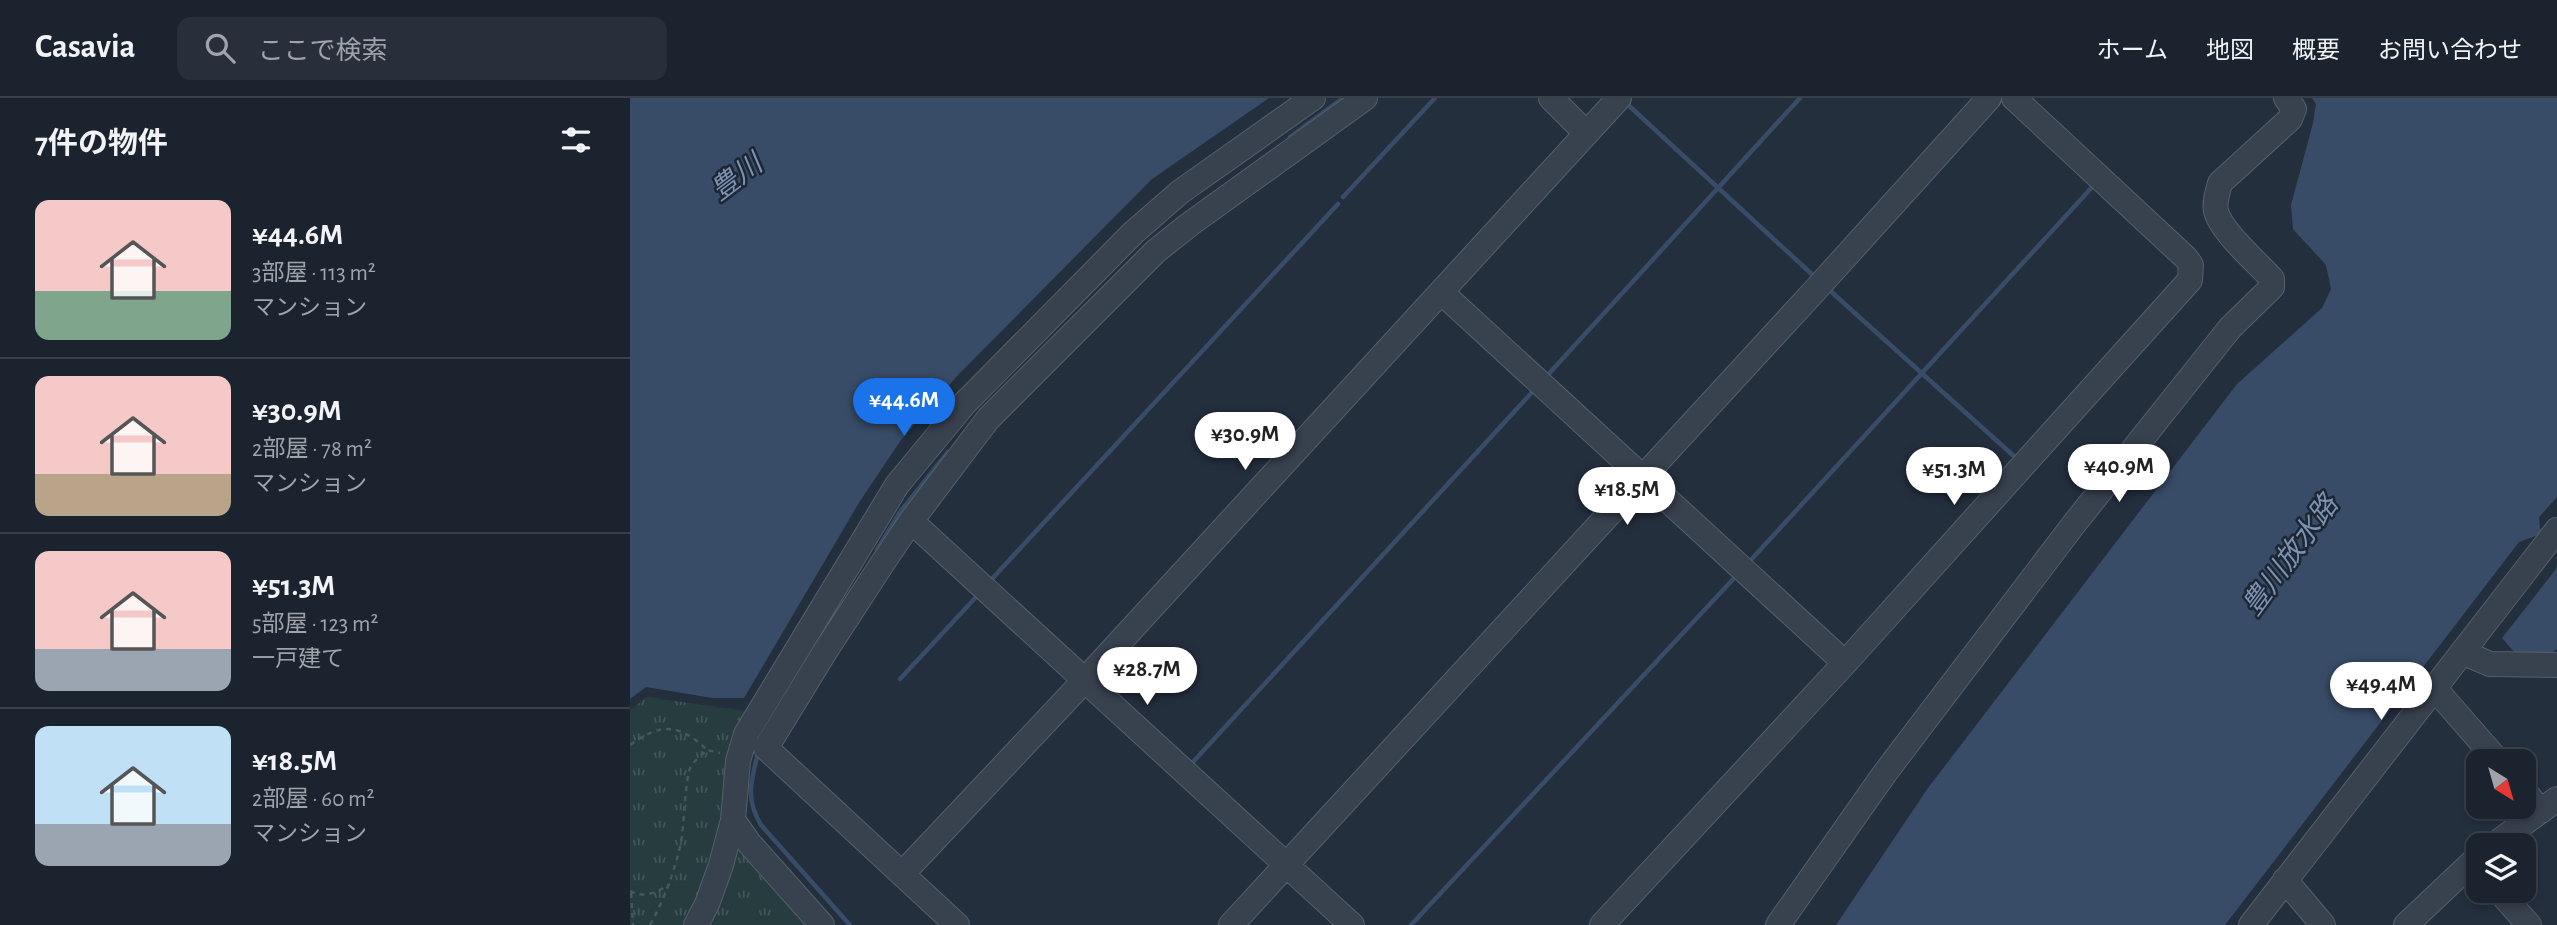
<!DOCTYPE html>
<html lang="ja">
<head>
<meta charset="utf-8">
<style>
	body { margin:0; font-family:"Alegreya Sans","Noto Sans JP",sans-serif; background:#282f3a; color:#f1f3f6; height:100vh; display:flex; flex-direction:column; font-size:26px; white-space:nowrap }
	* { box-sizing:border-box; margin:0 }
	p { font-size:23px; color:#a0a4aa }
	.icon { flex:none; width:38px; height:38px; fill:none; stroke:currentColor; stroke-width:2; stroke-linecap:round; stroke-linejoin:round }
	.map { position:relative; flex:1; overflow:hidden }
	.details { display:flex; flex-direction:column; background:#1b232e; width:630px }
	.details>* { flex:none }
	.needle { width:46px; rotate:143deg }
	.tools { position:absolute; left:1836px; top:651px; display:grid; gap:14px }
	.tools a { display:grid; place-items:center; width:70px; height:70px; border-radius:14px; background:#1b232e; box-shadow:0 4px 10px #0003,0 0 0 2px #39404a; font-size:35px }
	.price { position:absolute; translate:-50% -60px; padding:0 16px; border-radius:24px; background:#fff; color:#222; font-size:23px; line-height:46px; filter:drop-shadow(0 2px 4px #0008) }
	.price::after { content:''; position:absolute; left:50%; top:42px; width:21px; height:16px; margin-left:-10px; background:inherit; clip-path:polygon(0 0,100% 0,50% 100%) }
	.price.selected { background:#1a73e8; color:#fff }
	ul { padding:0; list-style:none }
	li { display:flex; align-items:center; gap:21px; height:175px; padding:0 35px }
	li+li { border-top:2px solid #39404a }
	li span { display:grid; place-items:center; flex:none; width:196px; height:140px; border-radius:14px; color:#555 }
	li>.icon { margin-inline-start:auto }
	span .icon { width:84px; height:84px; fill:#fffc; stroke-width:1 }
	li b { font-size:30px }
	h2 { display:flex; justify-content:space-between; align-items:center; height:84px; padding:0 35px; font-size:30px }
	header { display:flex; align-items:center; gap:42px; box-sizing:border-box; height:98px; padding:0 35px; background:#1b232e; border-bottom:2px solid #39404a }
	header strong { font-size:33px }
	nav { display:flex; gap:38px; margin-inline-start:auto; font-size:24px }
	.search { width:490px; height:63px; background:#282f3a; display:flex; align-items:center; gap:18px; box-sizing:border-box; padding:0 24px; border-radius:14px; color:#a0a4aa; font-size:26px }
	main { display:flex; flex:1; min-height:0 }
	.map>svg:first-child { display:block }
	.grass { fill:url(#grass-tufts) }
	.water { fill:#394c67 }
	.lines { fill:none; stroke-linecap:round; stroke-linejoin:round }
	.stream { stroke:#394c67; stroke-width:4.5 }
	.minor-casing { stroke:#565f6c; stroke-width:26 }
	.path { stroke:#44595c; stroke-width:2.5; stroke-dasharray:5 5; stroke-linecap:butt }
	.minor { stroke:#38414e; stroke-width:24 }
	.labels { text-anchor:middle; dominant-baseline:central; stroke-width:5; stroke-linejoin:round; paint-order:stroke }
	.water-label { font-size:28px; font-style:italic; fill:#7c92b1; stroke:#1d2633 }
</style>
</head>
<body>
<header>
<strong>Casavia</strong>
<div class="search"><svg class="icon" aria-label="search" viewBox="0 0 24 24"><circle cx="10" cy="10" r="6"/><path d="M15 15l6 6"/></svg>ここで検索</div>
<nav><a>ホーム</a><a>地図</a><a>概要</a><a>お問い合わせ</a></nav>
</header>
<main>
<section class="details">
<h2>7件の物件<svg class="icon" aria-label="filters" viewBox="0 0 24 24"><path d="M4 7h16M4 17h16"/><circle cx="9" cy="7" r="2"/><circle cx="15" cy="17" r="2"/></svg></h2>
<ul>
<li><span style="background:linear-gradient(#f6c9c9 65%,#7fa58c 0)"><svg class="icon" aria-label="home" viewBox="0 0 24 24"><path d="M3 11l9-7 9 7M6 9v11h12V9"/></svg></span><div><b>¥44.6M</b><p>3部屋 · 113 m²</p><p>マンション</p></div></li>
<li><span style="background:linear-gradient(#f6c9c9 70%,#b9a48a 0)"><svg class="icon" aria-label="home" viewBox="0 0 24 24"><path d="M3 11l9-7 9 7M6 9v11h12V9"/></svg></span><div><b>¥30.9M</b><p>2部屋 · 78 m²</p><p>マンション</p></div></li>
<li><span style="background:linear-gradient(#f6c9c9 70%,#9aa5b1 0)"><svg class="icon" aria-label="home" viewBox="0 0 24 24"><path d="M3 11l9-7 9 7M6 9v11h12V9"/></svg></span><div><b>¥51.3M</b><p>5部屋 · 123 m²</p><p>一戸建て</p></div></li>
<li><span style="background:linear-gradient(#bfe0f5 70%,#9aa5b1 0)"><svg class="icon" aria-label="home" viewBox="0 0 24 24"><path d="M3 11l9-7 9 7M6 9v11h12V9"/></svg></span><div><b>¥18.5M</b><p>2部屋 · 60 m²</p><p>マンション</p></div></li>
</ul>
</section>
<div class="map">
<svg width="1927" height="827" viewBox="0 0 1927 827">
	<defs>
		<pattern id="grass-tufts" width="24" height="20" patternUnits="userSpaceOnUse" patternTransform="scale(1.75)"><rect width="24" height="20" fill="#263c3f"/><path d="M3 7l-1-3M5 7V3M7 7l1-3M15 17l-1-3M17 17v-4M19 17l1-3" fill="none" stroke="#435659"/></pattern>
	</defs>
	<rect width="100%" height="100%" fill="#242f3e"/>
	<path class="grass" d="M17,599L122,614L94,725L61,827H0V612Z
		M107,748L184,827H71Z"/>
	<path class="water" d="M0,0H639L522,81L328,277L271,342L230,403L114,600H83L16,589L0,601Z
		M1682,0H1927V399L1909,419L1910,431L1927,442V452L1908,437L1889,444L1595,827H1206L1298,690L1607,286L1692,210L1701,191L1696,167L1663,131L1661,107L1683,25L1686,6Z
		M1927,465V551L1923,554L1885,555L1872,540L1926,471Z"/>
	<g class="lines">
		<path class="stream" d="M996,5L1186,180
			M660,39L713,0
			M713,99L805,0
			M1197,190L1386,360
			M915,280L1170,0
			M247,452L270,414L318,354
			M1119,464L1465,86
			M360,483L708,106
			M270,581L348,497
			M128,655C121,684 115,700 131,727L220,827
			M562,665L905,291
			M781,827L1107,477"/>
		<g class="minor-casing">
			<path id="minor" d="M921,0L956,35
				M811,194L1215,565
				M281,423L722,827
				M1834,555L1860,566L1927,567
				M1806,592L1868,663
				M1894,693L1911,713
				M103,722L119,745L192,827
				M1864,747L1927,701
				M272,776L454,583L989,0
				M1655,782L1693,827
				M1869,793L1899,827
				M66,827L77,806L91,767L103,722L108,663L116,636L267,387L334,306L503,135L550,94L683,0
				M327,827L136,650L196,552L252,466L281,423L358,321L526,153L560,126L735,0
				M601,827L1189,188L1359,0
				M972,827L1215,565L1560,182L1561,167L1556,160L1384,0
				M1148,827L1255,675L1444,426L1600,230L1642,189V181C1627,164 1591,134 1586,113C1584,104 1588,94 1590,85L1660,21L1664,11L1656,0
				M1621,827L1927,432
				M1776,827L1848,759"/>
		</g>
		<path class="path" d="M0,647C31,624 50,626 77,652
			M0,793C14,801 27,794 40,786
			M1,795L3,827
			M20,827C35,800 44,774 51,745C54,728 55,679 61,668C65,662 72,657 77,652L90,655"/>
		<use href="#minor" class="minor"/>
	</g>
	<g class="labels">
		<g class="water-label">
			<text transform="translate(107 80) rotate(-37)">豊川</text>
			<text transform="translate(1661 458) rotate(-54)">豊川放水路</text>
		</g>
	</g>
</svg>
<div class="tools">
<a><svg class="needle" viewBox="-14 -14 28 28"><path d="M0-13l5 13h-10z" fill="#e53935"/><path d="M0 13l5-13h-10z" fill="#a0a4aa"/></svg></a>
<a><svg class="icon" aria-label="layers" viewBox="0 0 24 24"><path d="M12 4l9 5-9 5-9-5zM3 14l9 5 9-5"/></svg></a>
</div>
<b class="price selected" style="left:274px;top:340px">¥44.6M</b>
<b class="price" style="left:615px;top:374px">¥30.9M</b>
<b class="price" style="left:1489px;top:406px">¥40.9M</b>
<b class="price" style="left:1324px;top:409px">¥51.3M</b>
<b class="price" style="left:997px;top:429px">¥18.5M</b>
<b class="price" style="left:517px;top:609px">¥28.7M</b>
<b class="price" style="left:1751px;top:624px">¥49.4M</b>
</div>
</main>
</body>
</html>
